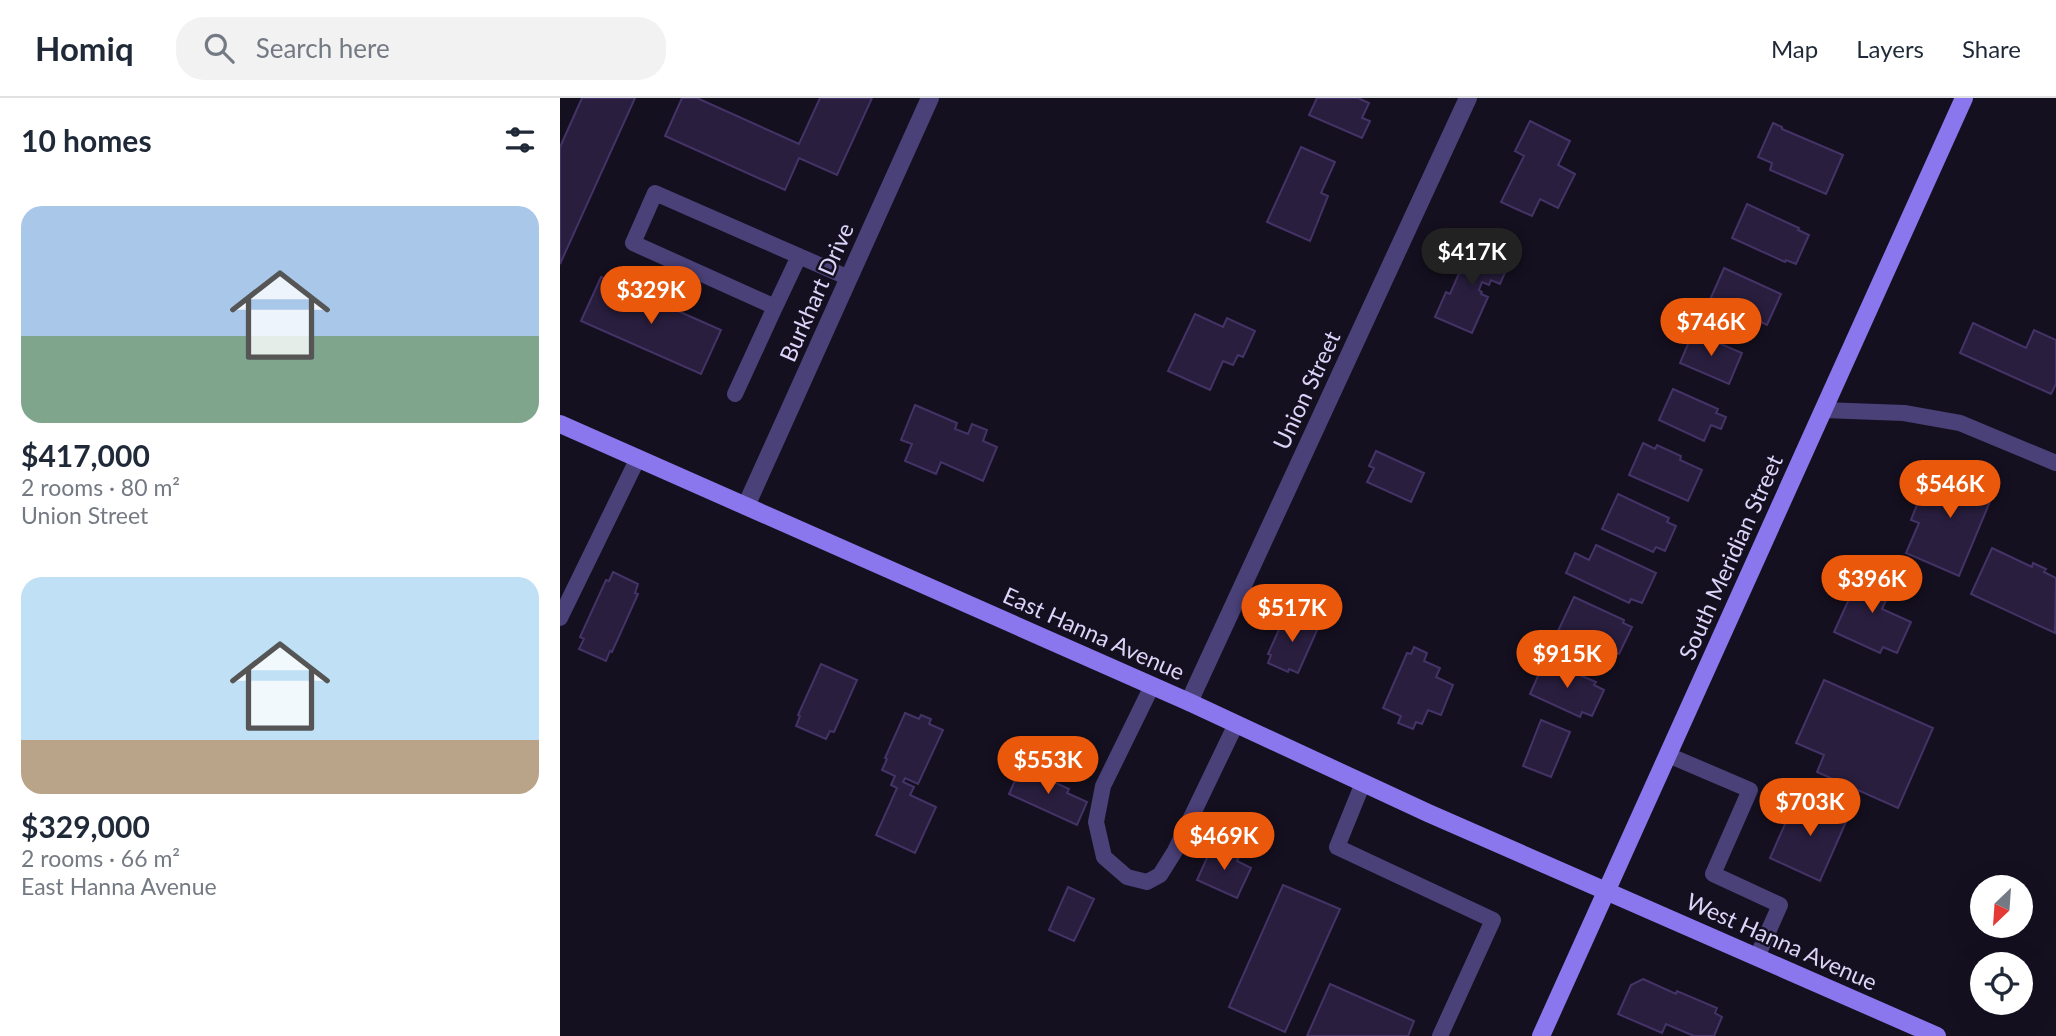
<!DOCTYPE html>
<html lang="en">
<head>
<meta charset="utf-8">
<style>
	body { margin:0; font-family:Lato,sans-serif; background:#f2f2f3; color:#1f2937; height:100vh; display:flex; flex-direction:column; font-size:26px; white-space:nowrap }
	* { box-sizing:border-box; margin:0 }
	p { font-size:23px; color:#747a83 }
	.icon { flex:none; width:38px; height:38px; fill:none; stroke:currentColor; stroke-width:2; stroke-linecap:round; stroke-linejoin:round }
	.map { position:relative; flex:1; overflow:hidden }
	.sheet { display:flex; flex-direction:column; background:#fff; width:560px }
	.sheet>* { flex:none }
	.needle { width:46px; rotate:205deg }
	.controls { position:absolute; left:1410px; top:777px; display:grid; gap:14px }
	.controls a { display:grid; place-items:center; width:63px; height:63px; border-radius:50%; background:#fff; box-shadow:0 7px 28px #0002; font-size:35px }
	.price { position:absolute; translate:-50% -60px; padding:0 16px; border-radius:24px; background:#ea580c; color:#fff; font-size:23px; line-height:46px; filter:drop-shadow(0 2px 4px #0008) }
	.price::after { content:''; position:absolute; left:50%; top:42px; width:21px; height:16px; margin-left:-10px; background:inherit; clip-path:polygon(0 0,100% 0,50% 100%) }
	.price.active { background:#222; color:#fff }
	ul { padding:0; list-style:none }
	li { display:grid; align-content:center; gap:14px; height:371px; padding:0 21px }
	li span { display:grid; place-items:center; height:217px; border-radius:21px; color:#555 }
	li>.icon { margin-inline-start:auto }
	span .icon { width:126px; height:126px; fill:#fffc; stroke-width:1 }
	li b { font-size:30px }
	h2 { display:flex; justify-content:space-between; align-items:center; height:84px; padding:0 21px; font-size:30px }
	header { display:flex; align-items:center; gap:42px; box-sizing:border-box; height:98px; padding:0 35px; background:#fff; border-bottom:2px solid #e0e1e3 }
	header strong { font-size:33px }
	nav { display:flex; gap:38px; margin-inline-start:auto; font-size:24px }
	.search { width:490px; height:63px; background:#f2f2f3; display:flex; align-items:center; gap:18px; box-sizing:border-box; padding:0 24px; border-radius:28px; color:#747a83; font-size:26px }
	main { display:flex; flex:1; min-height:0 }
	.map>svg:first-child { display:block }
	.building { fill:#291e3e; stroke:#443367; stroke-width:2 }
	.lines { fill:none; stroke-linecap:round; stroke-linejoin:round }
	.service { stroke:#4a4179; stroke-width:16 }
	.minor { stroke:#4a4179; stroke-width:18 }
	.secondary { stroke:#8a77ed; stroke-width:18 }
	.labels { text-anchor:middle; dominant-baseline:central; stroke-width:5; stroke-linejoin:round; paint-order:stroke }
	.street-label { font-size:23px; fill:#ddd4f9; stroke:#151020 }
</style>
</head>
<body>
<header>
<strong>Homiq</strong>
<div class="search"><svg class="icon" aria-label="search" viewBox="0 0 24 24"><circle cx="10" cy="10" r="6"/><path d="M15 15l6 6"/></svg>Search here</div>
<nav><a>Map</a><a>Layers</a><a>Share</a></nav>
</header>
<main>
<section class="sheet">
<h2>10 homes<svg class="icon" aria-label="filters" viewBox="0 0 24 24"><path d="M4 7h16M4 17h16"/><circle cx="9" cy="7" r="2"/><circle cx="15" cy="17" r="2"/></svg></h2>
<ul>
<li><span style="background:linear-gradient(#a9c7e8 60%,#7fa58c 0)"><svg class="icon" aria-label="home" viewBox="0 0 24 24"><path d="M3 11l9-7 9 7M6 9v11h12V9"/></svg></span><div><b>$417,000</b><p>2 rooms · 80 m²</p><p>Union Street</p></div></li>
<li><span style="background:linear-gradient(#bfe0f5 75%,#b9a48a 0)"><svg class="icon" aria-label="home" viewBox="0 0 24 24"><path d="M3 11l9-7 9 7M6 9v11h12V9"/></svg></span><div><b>$329,000</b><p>2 rooms · 66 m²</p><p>East Hanna Avenue</p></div></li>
</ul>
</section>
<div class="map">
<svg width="1496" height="938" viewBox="0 0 1496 938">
	<rect width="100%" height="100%" fill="#151020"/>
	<path class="building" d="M22,0H75L0,166V49Z
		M122,0H137L239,46L260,0H312L277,77L239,60L225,92L105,38Z
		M757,0H798L809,5L802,20L810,23L802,40L749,17Z
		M970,23L1010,43L998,67L1015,76L998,110L980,101L972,118L941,104L964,58L955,53Z
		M1213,25L1222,29V31L1283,57L1266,96L1210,72L1212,65L1198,59Z
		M741,49L775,64L761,95L768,98L750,143L707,124Z
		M1187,106L1239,130L1238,132L1249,137L1236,166L1226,162L1225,164L1172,140Z
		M912,146L950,163L940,186L931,182L929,187L922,184L919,192L922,194L921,196L928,199L912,235L875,219L886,194L890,196Z
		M1164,170L1221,196L1207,227L1199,223L1197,226L1149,204Z
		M41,179L161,232L141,276L21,223Z
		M635,216L663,229L667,220L695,233L683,259L678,257L673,267L663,263L650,292L608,273Z
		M1413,225L1466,250L1474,232L1496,242V286L1491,296L1400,255Z
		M1133,234L1182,255L1169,286L1120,265Z
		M1113,291L1158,311L1156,315L1166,319L1161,331L1151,327L1144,343L1099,322Z
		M355,307L397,325L395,331L408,336L412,326L427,332L423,343L437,349L423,383L381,364L376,376L345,363L352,346L341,342Z
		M1083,345L1095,351L1097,347L1121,358L1120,362L1142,372L1128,403L1069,377Z
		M816,353L864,375L851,404L807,384L814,370L809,368Z
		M1384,366L1436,389L1399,478L1346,455L1359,425L1351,422L1362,394L1371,398Z
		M1058,396L1109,420L1107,424L1116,428L1105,453L1096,449L1093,454L1042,431Z
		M1036,447L1096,475L1082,505L1071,501L1069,505L1006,475L1015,455L1029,462Z
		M1432,450L1472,469L1473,465L1486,471L1484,474L1496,480L1495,535L1411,496Z
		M1304,468L1335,482L1322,511L1351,524L1337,555L1323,549L1320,555L1274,534Z
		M53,474L78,486L75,495L78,496L52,554L50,553L46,563L19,551L24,541L20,539L46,482L49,483Z
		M1014,499L1064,522L1063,525L1072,529L1059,556L1049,552L1048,556L998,533Z
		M726,516L758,530L738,575L729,571L728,574L708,565L711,557L708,556Z
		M854,549L867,555L864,563L880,570L876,579L893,587L881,617L868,612L862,626L856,624L853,631L838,625L841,618L823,610L847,555L851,556Z
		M985,562L1036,584L1034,587L1044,592L1032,618L1022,614L1020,619L970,596Z
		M261,566L297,582L274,634L270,633L266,641L236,628L240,618L238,617Z
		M1264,582L1373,630L1338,710L1257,674L1264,657L1236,645Z
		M345,615L359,621L361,617L371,621L369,626L383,632L358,686L345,680L343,684L354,689L350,697L376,709L355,755L316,737L337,690L331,687L335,678L322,672L327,661L325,660Z
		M981,622L1010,634L991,679L963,668Z
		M461,669L509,691L507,695L527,704L517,727L449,696Z
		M1246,697L1289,717L1260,783L1210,760L1225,726L1239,712Z
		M665,750L680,757L677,763L691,770L677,800L637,782L651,751L662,756Z
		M723,787L780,811L725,934L669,909Z
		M508,789L534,801L514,843L489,832Z
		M1083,881L1116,896L1117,893L1157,910L1155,915L1162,919L1154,938H1134L1106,926L1102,935L1058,916L1071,887Z
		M770,886L854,923L848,938H747Z"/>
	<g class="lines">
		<path class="service" d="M215,209L239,158
			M175,296L215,209L73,145L95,95L289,180
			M1263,312L1344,315L1400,325L1496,365
			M0,520L78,360
			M592,588L543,688L536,724L544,759L567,779L587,784L600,777L615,753L676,626
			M1108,657L1190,692L1153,776L1220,807L1197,859
			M803,685L777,749L933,822L880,938"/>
		<path class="minor" d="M186,408L370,0
			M629,604L908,0"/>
		<path class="secondary" d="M0,326L629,604L868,715L1377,938
			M981,938L1404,0"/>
	</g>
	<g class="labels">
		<g class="street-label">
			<text transform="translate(256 194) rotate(-66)">Burkhart Drive</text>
			<text transform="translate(746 292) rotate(-65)">Union Street</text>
			<text transform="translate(1170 459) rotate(-66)">South Meridian Street</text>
			<text transform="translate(534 535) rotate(24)">East Hanna Avenue</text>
			<text transform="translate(1222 843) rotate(24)">West Hanna Avenue</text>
		</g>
	</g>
</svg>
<div class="controls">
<a><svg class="needle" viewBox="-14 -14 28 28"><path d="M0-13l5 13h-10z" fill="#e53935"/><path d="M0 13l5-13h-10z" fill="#747a83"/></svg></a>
<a><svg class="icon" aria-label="locate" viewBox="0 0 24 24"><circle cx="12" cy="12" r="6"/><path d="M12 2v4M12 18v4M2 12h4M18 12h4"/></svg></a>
</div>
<b class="price active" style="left:912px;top:190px">$417K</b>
<b class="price" style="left:91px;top:228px">$329K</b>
<b class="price" style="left:1151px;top:260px">$746K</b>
<b class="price" style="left:1390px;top:422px">$546K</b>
<b class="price" style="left:1312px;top:517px">$396K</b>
<b class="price" style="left:732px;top:546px">$517K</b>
<b class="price" style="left:1007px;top:592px">$915K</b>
<b class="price" style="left:488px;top:698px">$553K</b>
<b class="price" style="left:1250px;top:740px">$703K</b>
<b class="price" style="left:664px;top:774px">$469K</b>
</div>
</main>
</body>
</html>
